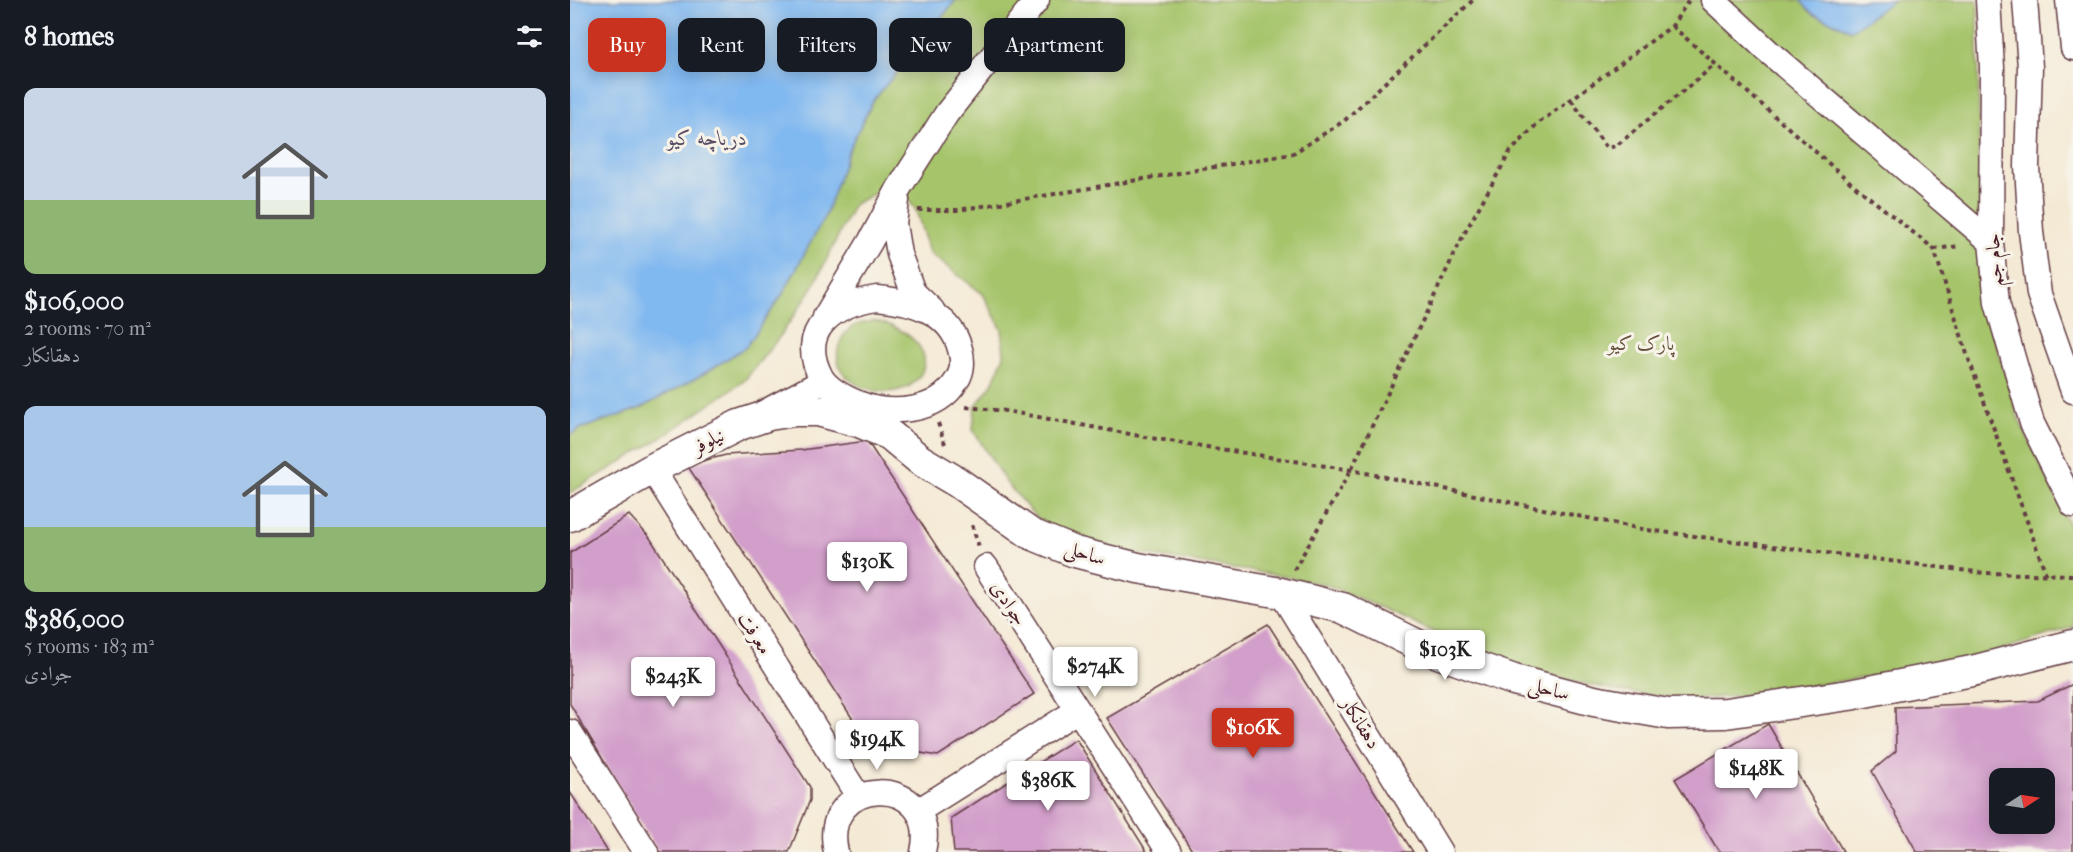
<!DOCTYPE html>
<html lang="en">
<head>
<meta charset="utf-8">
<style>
	body { margin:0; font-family:"IM FELL French Canon",Amiri,serif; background:#20242c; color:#f1f3f6; height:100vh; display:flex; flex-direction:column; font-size:22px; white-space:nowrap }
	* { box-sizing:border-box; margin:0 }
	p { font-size:20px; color:#9ea1a6 }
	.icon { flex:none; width:33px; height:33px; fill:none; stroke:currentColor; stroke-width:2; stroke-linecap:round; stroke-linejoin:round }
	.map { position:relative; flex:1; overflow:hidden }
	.panel { display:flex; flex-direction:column; background:#171b24; width:570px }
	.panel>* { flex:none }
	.hud { position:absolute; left:18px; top:18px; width:570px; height:54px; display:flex; gap:12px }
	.needle { width:39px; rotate:78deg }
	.controls { position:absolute; left:1419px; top:768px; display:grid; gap:12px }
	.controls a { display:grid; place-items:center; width:66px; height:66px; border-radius:12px; background:#171b24; box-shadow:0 3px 15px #0003; font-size:30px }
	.price { position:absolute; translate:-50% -51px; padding:0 14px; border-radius:6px; background:#fff; color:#222; font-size:20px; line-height:39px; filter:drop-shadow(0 2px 3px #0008) }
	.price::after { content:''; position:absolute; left:50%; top:36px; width:18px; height:14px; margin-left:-9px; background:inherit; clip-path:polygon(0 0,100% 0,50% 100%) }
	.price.selected { background:#c8321e; color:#fff }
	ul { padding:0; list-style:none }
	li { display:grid; align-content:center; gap:12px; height:318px; padding:0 24px }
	li span { display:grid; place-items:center; height:186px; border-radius:12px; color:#555 }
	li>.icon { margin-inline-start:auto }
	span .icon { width:108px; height:108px; fill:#fffc; stroke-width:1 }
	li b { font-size:26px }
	h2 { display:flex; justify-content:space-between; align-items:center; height:72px; padding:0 24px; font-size:26px }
	.tag { padding:0 21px; border-radius:12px; background:#171b24; box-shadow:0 3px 15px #0003; font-size:21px; line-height:54px }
	.tag.selected { background:#c8321e; color:#fff }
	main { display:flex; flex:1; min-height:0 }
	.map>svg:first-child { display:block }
	.green { fill:#a6c46b; stroke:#78724b; stroke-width:1.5 }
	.water { fill:#80b8f0; stroke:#656c8e; stroke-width:1.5 }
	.building { fill:#d29eca; fill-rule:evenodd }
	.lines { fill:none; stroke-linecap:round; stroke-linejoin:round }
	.minor-casing { stroke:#643d44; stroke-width:27 }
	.major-casing { stroke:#643d44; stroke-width:33 }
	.path { stroke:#643d44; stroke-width:4; stroke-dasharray:4.5 4.5; stroke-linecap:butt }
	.minor { stroke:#fff; stroke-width:24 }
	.major { stroke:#fff; stroke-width:30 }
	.labels { text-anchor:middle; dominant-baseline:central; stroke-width:6; stroke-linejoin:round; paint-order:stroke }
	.street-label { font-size:20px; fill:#4a1f2b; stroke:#f7f3e8 }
	.park-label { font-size:20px; fill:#66513e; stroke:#f7f3e8 }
	.water-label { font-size:21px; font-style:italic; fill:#5a4d66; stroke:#f7f3e8 }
</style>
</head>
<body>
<main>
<section class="panel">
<h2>8 homes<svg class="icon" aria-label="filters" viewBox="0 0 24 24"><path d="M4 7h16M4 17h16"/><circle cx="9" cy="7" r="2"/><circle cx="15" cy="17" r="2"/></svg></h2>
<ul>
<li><span style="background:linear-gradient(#c9d6e8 60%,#8fb573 0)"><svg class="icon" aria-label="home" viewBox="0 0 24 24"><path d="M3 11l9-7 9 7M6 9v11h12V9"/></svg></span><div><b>$106,000</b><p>2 rooms · 70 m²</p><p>دهقانکار</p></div></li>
<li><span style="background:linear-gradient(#a9c7e8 65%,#8fb573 0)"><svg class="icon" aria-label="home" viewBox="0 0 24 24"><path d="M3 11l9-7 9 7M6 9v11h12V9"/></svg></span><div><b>$386,000</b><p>5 rooms · 183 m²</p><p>جوادی</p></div></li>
</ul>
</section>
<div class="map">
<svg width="1503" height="852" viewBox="0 0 1503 852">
	<rect width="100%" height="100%" fill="#f7f3e8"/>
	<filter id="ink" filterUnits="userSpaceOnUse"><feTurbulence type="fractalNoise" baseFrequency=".0167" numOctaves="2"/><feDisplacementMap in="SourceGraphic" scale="12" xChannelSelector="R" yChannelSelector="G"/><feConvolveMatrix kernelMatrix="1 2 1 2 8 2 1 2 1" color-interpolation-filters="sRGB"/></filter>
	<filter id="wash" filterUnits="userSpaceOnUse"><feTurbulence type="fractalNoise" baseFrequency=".008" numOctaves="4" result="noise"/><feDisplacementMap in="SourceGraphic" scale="24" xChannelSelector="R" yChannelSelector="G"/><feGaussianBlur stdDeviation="1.35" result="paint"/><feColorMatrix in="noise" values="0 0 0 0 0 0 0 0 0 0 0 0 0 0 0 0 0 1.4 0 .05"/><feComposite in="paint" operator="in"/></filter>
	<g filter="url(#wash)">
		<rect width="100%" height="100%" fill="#f4e9d4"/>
		<path class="green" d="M386,0H1230L1243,14L1282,30L1324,0H1408L1409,176L1413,301L1448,417L1503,533V627L1395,661L1196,693L1120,700L1048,691L972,674L898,648L812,608L757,585L712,576L539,549L490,535L463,514L435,481L403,430L405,407L422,384L434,356L432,330L413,294L359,253L346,210L325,183L284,204L243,287L211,335L174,381L91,438L0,493V435L10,429L71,408L135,373L212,295L256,214L279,149L303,101Z
			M303,321C328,324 369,348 349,377C345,382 341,386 335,388C316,396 289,390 275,375C262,360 267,338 282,327C288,323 296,322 303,321Z"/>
		<path class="water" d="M0,0H386L303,101L279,149L256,214L212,295L176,347L135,373L71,408L10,429L0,435Z
			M1230,0H1324L1282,30L1243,14Z"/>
		<g id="blocks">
			<path class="building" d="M297,441L464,694L368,756L299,744L117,465L156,455L231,450Z
				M59,515L80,538L240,787V800L219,852H88L0,704V553Z
				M698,624L843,852H623L537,718Z
				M1503,684V852H1347L1302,771L1326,751L1325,707L1468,701ZM1430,778H1474V824H1430Z
				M1198,724L1273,851L1270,852H1149L1105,779Z
				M506,739L577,852H384L381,818Z
				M0,792L38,852H0Z"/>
		</g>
	</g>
	<g filter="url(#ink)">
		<use href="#blocks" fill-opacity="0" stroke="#643d44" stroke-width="1.5"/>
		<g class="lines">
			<g class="minor-casing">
				<path id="minor" d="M1143,0L1200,53L1421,242
					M1418,0L1422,68L1421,242L1427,303L1462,423L1503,505
					M1455,0L1460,67L1457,166L1461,232L1469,294L1503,391
					M1498,0L1503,48
					M327,200L324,224L329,254L343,292L362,310
					M307,298C341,301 380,311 390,349C393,359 393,371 387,380C368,413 320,416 288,403C276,398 258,389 251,377C226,330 264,304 307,298Z
					M255,317L300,242L329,188L377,113L467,0
					M195,412L253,381
					M82,469L288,796
					M416,567L599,852
					M711,593L870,852
					M0,732L76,852
					M348,811L508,710
					M266,852C248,774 371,771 353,852"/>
			</g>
			<g class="major-casing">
				<path id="major" d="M0,516L82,469L169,425L199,415L225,411H248L289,422L320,435L350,460L387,482L461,534L505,552L568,568L711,593L773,608L854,648L944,680L1024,701L1098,714L1156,713L1279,695L1402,671L1503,645"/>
			</g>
			<path class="path" d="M1102,26L1280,182L1364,249L1397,354L1476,574
				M1001,100L1037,148L1046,146L1146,64
				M348,210H389L722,154L774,121L903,0
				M1364,249L1390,246
				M396,407L436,411L581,438L781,470L1077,530L1414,573L1503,575
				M368,423L375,444
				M402,525L409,547
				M724,570L781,470L894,234L940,152L967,124L1102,26L1119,0"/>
			<use href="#minor" class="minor"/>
			<use href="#major" class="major"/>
		</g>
	</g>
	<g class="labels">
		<g class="street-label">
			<text transform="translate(1424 260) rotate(-94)">جام جم</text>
			<text transform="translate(138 441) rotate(-27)">نیلوفر</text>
			<text transform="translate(515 553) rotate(17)">ساحلی</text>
			<text transform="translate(439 603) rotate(57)">جوادی</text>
			<text transform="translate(185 633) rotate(58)">معرفت</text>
			<text transform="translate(979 689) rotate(14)">ساحلی</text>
			<text transform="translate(791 723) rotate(58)">دهقانکار</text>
		</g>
		<g class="park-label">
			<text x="1071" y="343">پارک کیو</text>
		</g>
		<g class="water-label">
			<text x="137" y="138">دریاچه کیو</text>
		</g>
	</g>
</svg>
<div class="controls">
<a><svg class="needle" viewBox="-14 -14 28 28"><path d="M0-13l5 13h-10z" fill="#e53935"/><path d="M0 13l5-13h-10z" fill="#9ea1a6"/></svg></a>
</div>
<b class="price" style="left:297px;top:593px">$130K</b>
<b class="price" style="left:875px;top:681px">$103K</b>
<b class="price" style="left:525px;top:698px">$274K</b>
<b class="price" style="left:103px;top:708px">$243K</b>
<b class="price selected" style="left:683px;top:759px">$106K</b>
<b class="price" style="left:307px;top:771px">$194K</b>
<b class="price" style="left:1186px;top:800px">$148K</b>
<b class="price" style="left:478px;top:812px">$386K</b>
<div class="hud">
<a class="tag selected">Buy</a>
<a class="tag">Rent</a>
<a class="tag">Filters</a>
<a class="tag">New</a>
<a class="tag">Apartment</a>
</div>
</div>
</main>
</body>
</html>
